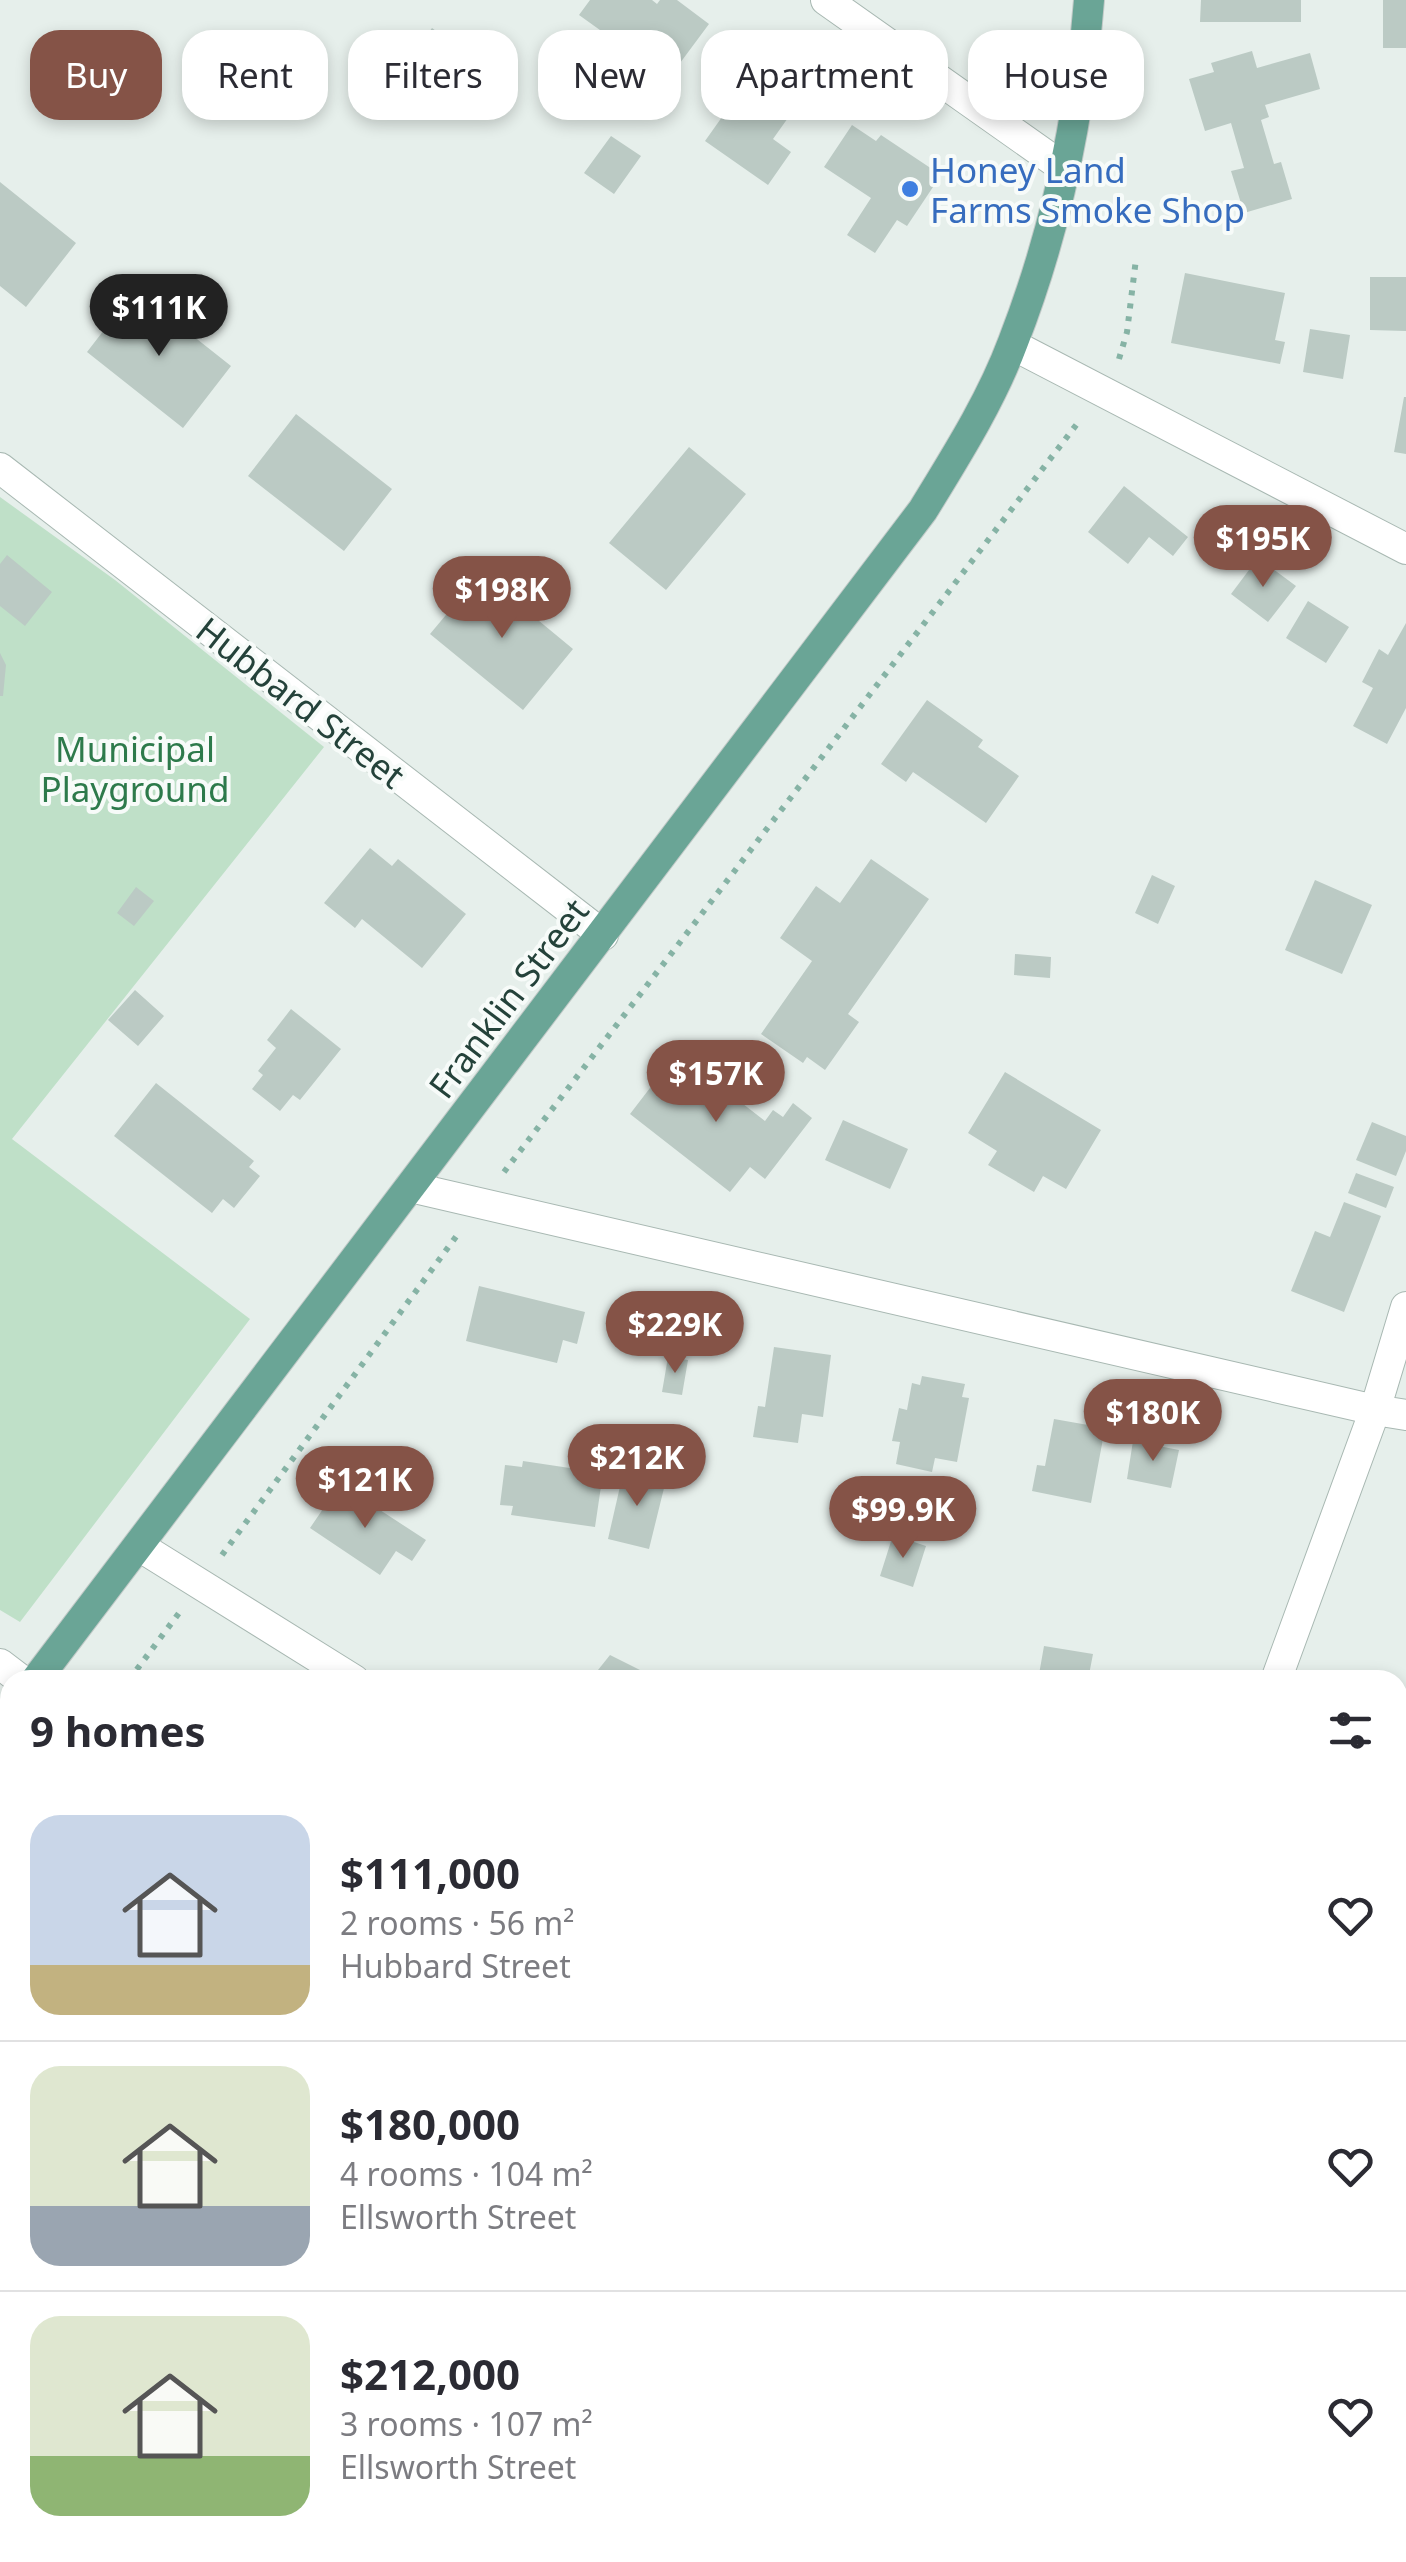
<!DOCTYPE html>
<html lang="en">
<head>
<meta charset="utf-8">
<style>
	body { margin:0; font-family:"Noto Sans",sans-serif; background:#f2f2f3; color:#2b2b33; height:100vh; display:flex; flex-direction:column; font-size:38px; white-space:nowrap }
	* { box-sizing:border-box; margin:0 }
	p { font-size:32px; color:#7c7c81 }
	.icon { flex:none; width:55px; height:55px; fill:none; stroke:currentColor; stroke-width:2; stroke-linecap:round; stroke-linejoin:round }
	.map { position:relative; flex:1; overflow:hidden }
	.details { position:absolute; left:0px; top:1670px; width:1408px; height:892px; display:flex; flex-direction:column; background:#fff; border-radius:30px 30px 0 0; box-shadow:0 5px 15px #0003 }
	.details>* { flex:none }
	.top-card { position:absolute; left:30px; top:30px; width:1348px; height:90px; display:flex; gap:20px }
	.price { position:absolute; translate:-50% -85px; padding:0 22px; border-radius:35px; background:#855347; color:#fff; font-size:32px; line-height:65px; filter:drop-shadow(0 2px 5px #0008) }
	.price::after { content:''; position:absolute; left:50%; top:60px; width:30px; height:22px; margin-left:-15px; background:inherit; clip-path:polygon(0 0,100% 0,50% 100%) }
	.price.current { background:#222; color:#fff }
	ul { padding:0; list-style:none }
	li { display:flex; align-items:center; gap:30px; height:250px; padding:0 30px }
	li+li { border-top:2px solid #e1e1e2 }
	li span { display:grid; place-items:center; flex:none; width:280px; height:200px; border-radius:30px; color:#555 }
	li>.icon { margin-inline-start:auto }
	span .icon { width:120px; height:120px; fill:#fffc; stroke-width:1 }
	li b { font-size:42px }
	h2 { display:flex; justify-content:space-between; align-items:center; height:120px; padding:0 30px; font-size:42px }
	.tag { padding:0 35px; border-radius:30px; background:#fff; box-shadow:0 5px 15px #0003; font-size:35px; line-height:90px }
	.tag.current { background:#855347; color:#fff }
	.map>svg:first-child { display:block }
	.green { fill:#bfe0c8 }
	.building { fill:#bbcac4 }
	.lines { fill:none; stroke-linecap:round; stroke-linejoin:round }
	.service-casing { stroke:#a8b8b2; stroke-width:28 }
	.minor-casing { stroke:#a8b8b2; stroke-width:32 }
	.primary-casing { stroke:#c2cac8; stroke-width:32 }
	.path { stroke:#86b3a5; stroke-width:6; stroke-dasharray:5 8; stroke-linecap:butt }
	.service { stroke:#fff; stroke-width:25 }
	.minor { stroke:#fff; stroke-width:30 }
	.primary { stroke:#6aa596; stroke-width:30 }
	.shop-dot { fill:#3f7fe0; stroke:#f7fbf9; stroke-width:4 }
	.labels { text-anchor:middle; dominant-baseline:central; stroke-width:8; stroke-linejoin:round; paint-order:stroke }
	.shop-label { font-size:35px; fill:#366cbe; stroke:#f7fbf9; text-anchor:start }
	.street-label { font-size:35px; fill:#24423a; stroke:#f7fbf9 }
	.park-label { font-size:35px; fill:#2d7a4b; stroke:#f7fbf9 }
</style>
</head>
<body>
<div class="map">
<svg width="1406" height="2562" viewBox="0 0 1406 2562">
	<rect width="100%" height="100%" fill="#e6efeb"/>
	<path class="green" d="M0,497L115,580L324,747L12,1139L250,1319L20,1622L0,1610Z
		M1406,2124V2361L1398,2380V2143Z
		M1214,2553V2552L1321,2553L1316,2562H1210Z"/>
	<path class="building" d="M590,0H652L657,4L660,0H677L709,24L660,90L617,59L625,48L579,15Z
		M1201,0H1301V22H1200Z
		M1383,0H1406V48H1383Z
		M432,28L456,46L432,79L408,61Z
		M1252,51L1257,68L1310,53L1320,89L1265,105L1269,117L1261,120L1274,164L1281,162L1292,199L1244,213L1231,171L1244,168L1231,123L1205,131L1189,79L1214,72L1211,63Z
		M766,55L790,73L780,86L800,101L773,139L791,152L768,185L705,141Z
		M852,125L876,141L881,135L941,175L907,226L897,220L875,253L847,235L871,198L824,167Z
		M611,136L641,156L614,194L584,173Z
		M0,182L76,243L26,307L0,286Z
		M1185,273L1285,293L1275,340L1285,342L1280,364L1171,343Z
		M1370,277H1406V331L1370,330Z
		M135,290L231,366L183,428L87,352Z
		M1310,329L1350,335L1343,379L1303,372Z
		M1404,397H1406V454L1394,452Z
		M296,414L392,489L344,551L248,476Z
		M689,447L746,494L666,590L609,543Z
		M1124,486L1188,537L1173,556L1149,537L1128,564L1088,532Z
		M7,555L52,592L25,626L0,606V564Z
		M1258,558L1296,586L1268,622L1231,594Z
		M481,573L573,649L523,710L430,634Z
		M1308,601L1349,627L1326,663L1286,638Z
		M1406,623V708L1387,744L1353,726L1373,688L1362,682L1379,649L1388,655Z
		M0,653L6,665L3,696H0Z
		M927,700L983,740L978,747L1019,776L986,823L913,772L906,782L881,764Z
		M370,848L392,866L398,859L466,914L422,968L362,919L355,928L324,903Z
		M871,859L929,899L848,1014L859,1022L825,1070L807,1057L803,1063L761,1034L812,961L780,938L816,886L840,903Z
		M1152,875L1175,886L1158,924L1135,913Z
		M1315,880L1372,905L1342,974L1285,950Z
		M136,887L154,901L134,926L117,913Z
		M1015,954L1051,957L1050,978L1014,975Z
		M135,990L164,1016L138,1046L108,1020Z
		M291,1009L341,1049L300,1100L293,1095L280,1111L252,1089L263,1075L258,1071L276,1048L267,1040Z
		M673,1058L685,1067L689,1062L765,1121L773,1110L783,1117L793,1103L812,1118L765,1179L750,1167L730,1192L630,1114Z
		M1005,1072L1101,1130L1066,1189L1043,1176L1034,1192L988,1165L997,1151L968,1133Z
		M156,1083L254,1161L249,1167L260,1176L234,1208L223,1199L212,1213L114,1136Z
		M843,1120L908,1149L890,1189L825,1160Z
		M1372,1122L1406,1136V1151L1396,1176L1356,1160Z
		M1356,1173L1394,1187L1386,1208L1348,1193Z
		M1344,1202L1381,1216L1344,1312L1291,1291L1315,1231L1330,1237Z
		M479,1286L585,1312L577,1344L563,1340L557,1363L466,1341Z
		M774,1347L831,1355L823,1417L802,1414L798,1443L753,1437L758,1406L765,1407Z
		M668,1357L688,1360L682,1395L662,1392Z
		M922,1376L965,1384L962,1397L969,1398L957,1462L935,1458L932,1472L896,1464L900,1442L892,1441L899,1408L907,1410L912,1383L920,1385Z
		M1054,1419L1105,1428L1091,1503L1032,1491L1037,1465L1045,1466Z
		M1133,1441L1179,1450L1171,1488L1127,1479Z
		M523,1461L603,1473L595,1527L511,1515L513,1506L500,1505L505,1465L522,1467Z
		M624,1469L666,1480L649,1549L608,1539Z
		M340,1484L426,1540L412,1561L396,1551L380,1575L310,1528Z
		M893,1535L926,1546L913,1587L880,1576Z
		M1044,1646L1093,1654L1088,1680H1038Z
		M610,1655L660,1680H590Z
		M1406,1709V1817L1403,1824L1398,1821V1727Z
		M1398,1971L1406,1975L1404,2003L1398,2000Z
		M0,2225L10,2231V2444L0,2438Z
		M494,2552H766L781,2562H494L489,2559Z
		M1086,2552H1186L1180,2562H1102Z"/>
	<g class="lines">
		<g class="service-casing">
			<path id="service" d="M0,1904L10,1911"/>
		</g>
		<g class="minor-casing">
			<path id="minor" d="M826,0L1064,168
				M1013,345L1406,549
				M0,468L603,935
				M410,1187L1375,1410L1406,1415
				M139,1546L354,1680
				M0,1664L21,1680
				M1276,1680L1375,1410L1406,1307"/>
		</g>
		<g class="primary-casing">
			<path id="primary" d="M36,1680L923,510C956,456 991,401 1013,342C1055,234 1080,116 1089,0
				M0,1730L10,1716"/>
		</g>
		<path class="path" d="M1119,359L1127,332L1136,259
			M504,1172L1080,420
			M222,1555L458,1234
			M129,1680L179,1613
			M0,1855L10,1841
			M1398,2271L1406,2252
			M1266,2562L1270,2552"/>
		<use href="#service" class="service"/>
		<use href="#minor" class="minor"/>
		<use href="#primary" class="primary"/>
	</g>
	<circle class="shop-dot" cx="910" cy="189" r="10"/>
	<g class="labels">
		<g class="shop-label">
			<text x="930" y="169">Honey Land<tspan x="930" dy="40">Farms Smoke Shop</tspan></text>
		</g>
		<g class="street-label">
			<text transform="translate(301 702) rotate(38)">Hubbard Street</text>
			<text transform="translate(508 998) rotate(-53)">Franklin Street</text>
		</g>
		<g class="park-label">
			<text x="135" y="748">Municipal<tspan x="135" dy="40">Playground</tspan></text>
		</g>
	</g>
</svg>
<b class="price current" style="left:159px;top:359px">$111K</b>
<b class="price" style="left:1263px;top:590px">$195K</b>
<b class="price" style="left:502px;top:641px">$198K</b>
<b class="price" style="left:716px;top:1125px">$157K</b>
<b class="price" style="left:675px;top:1376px">$229K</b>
<b class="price" style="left:1153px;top:1464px">$180K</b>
<b class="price" style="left:637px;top:1509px">$212K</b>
<b class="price" style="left:365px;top:1531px">$121K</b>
<b class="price" style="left:903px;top:1561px">$99.9K</b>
<div class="top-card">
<a class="tag current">Buy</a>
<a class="tag">Rent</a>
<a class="tag">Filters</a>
<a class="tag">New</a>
<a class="tag">Apartment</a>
<a class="tag">House</a>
</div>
<section class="details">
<h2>9 homes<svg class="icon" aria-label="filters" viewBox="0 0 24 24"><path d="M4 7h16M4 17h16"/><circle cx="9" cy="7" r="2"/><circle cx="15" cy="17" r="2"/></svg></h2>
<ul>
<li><span style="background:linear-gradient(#c9d6e8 75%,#c2b280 0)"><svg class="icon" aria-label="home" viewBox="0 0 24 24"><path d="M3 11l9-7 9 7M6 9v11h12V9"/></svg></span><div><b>$111,000</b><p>2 rooms · 56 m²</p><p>Hubbard Street</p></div><svg class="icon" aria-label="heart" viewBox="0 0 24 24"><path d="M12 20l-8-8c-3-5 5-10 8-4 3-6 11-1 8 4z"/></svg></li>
<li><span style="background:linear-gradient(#dfe7d0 70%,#9aa5b1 0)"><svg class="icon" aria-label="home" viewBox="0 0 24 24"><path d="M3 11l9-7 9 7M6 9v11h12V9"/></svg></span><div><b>$180,000</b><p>4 rooms · 104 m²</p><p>Ellsworth Street</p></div><svg class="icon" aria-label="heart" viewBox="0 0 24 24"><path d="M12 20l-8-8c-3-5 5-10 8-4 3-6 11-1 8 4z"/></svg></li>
<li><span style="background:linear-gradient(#dfe7d0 70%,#8fb573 0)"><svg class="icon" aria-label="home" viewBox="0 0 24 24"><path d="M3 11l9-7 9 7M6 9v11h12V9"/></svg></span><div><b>$212,000</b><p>3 rooms · 107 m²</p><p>Ellsworth Street</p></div><svg class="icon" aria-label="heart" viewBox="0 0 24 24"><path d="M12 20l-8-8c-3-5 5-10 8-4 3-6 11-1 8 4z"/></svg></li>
</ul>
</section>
</div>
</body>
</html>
